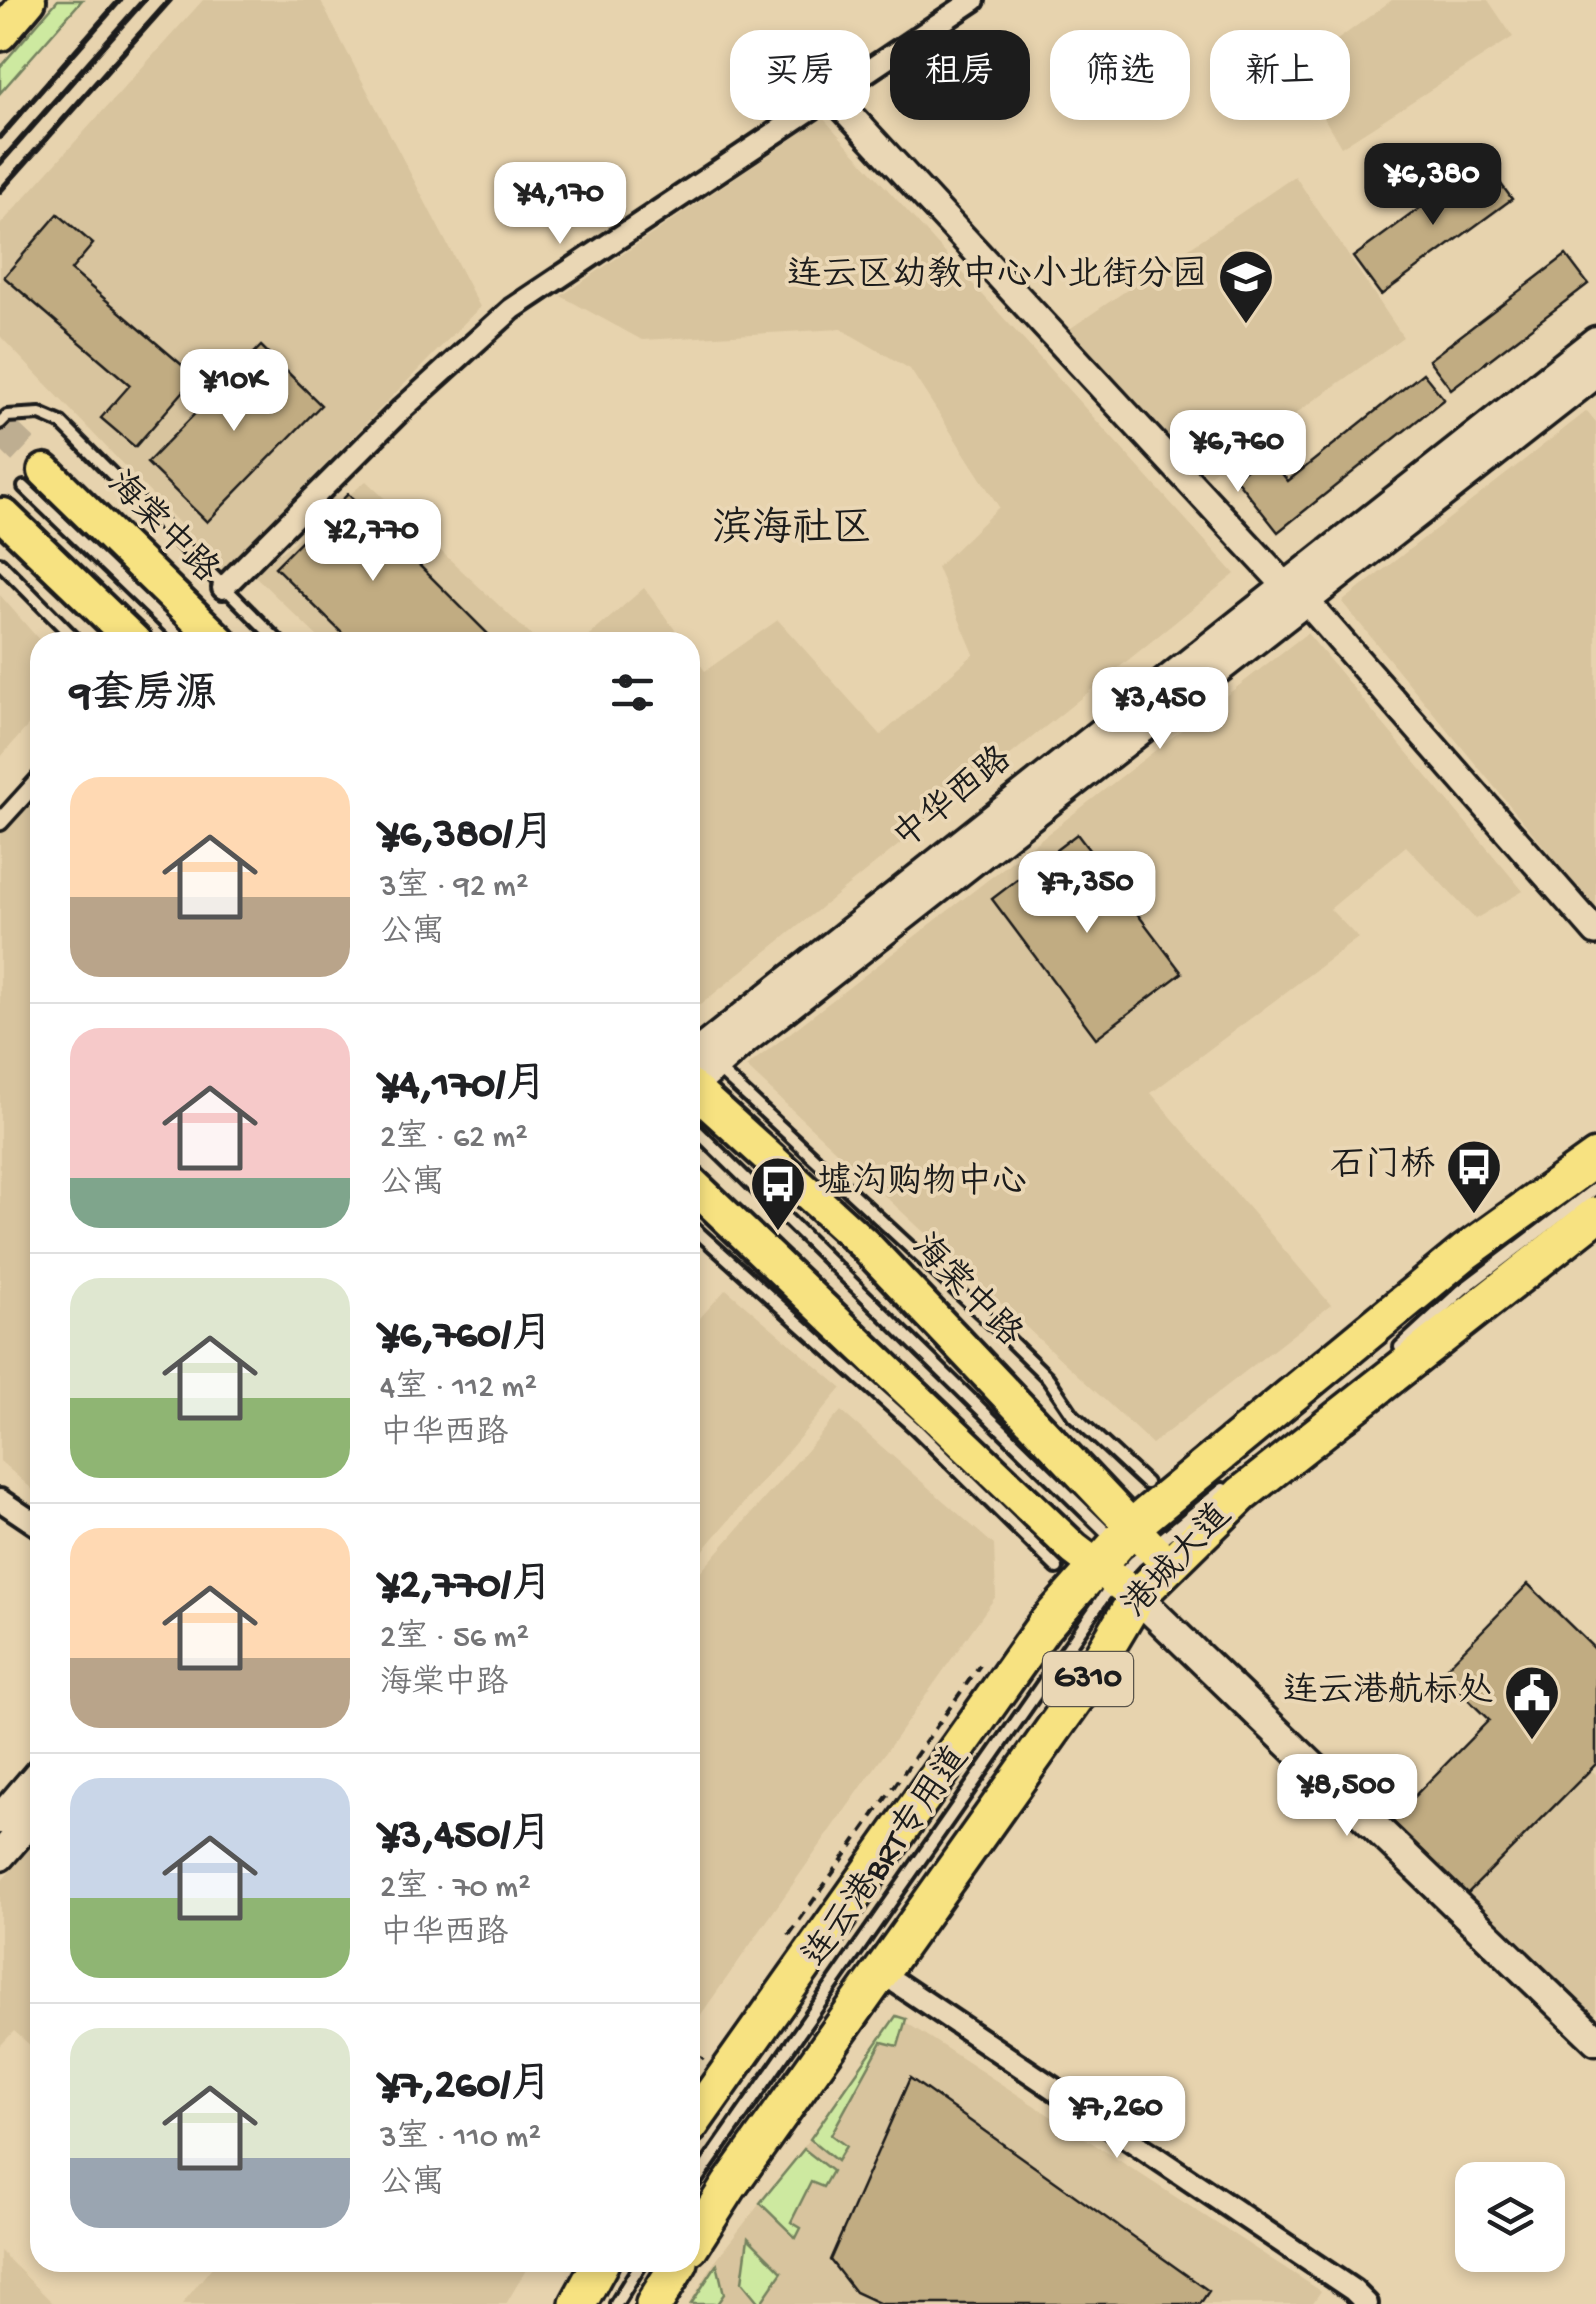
<!DOCTYPE html>
<html lang="zh">
<head>
<meta charset="utf-8">
<style>
	body { margin:0; font-family:"Gochi Hand","LXGW WenKai TC",sans-serif; background:#f6f6f6; color:#202124; height:100vh; display:flex; flex-direction:column; font-size:38px; white-space:nowrap }
	* { box-sizing:border-box; margin:0 }
	p { font-size:32px; color:#757577 }
	.icon { flex:none; width:55px; height:55px; fill:none; stroke:currentColor; stroke-width:2; stroke-linecap:round; stroke-linejoin:round }
	.map { position:relative; flex:1; overflow:hidden }
	.side { position:absolute; left:30px; top:632px; width:670px; height:1640px; display:flex; flex-direction:column; background:#fff; border-radius:30px; box-shadow:0 5px 15px #0003 }
	.side>* { flex:none }
	.hud { position:absolute; left:730px; top:30px; width:715px; height:90px; display:flex; gap:20px }
	.buttons { position:absolute; left:1455px; top:2162px; display:grid; gap:20px }
	.buttons a { display:grid; place-items:center; width:110px; height:110px; border-radius:20px; background:#fff; box-shadow:0 5px 15px #0003; font-size:50px }
	.price { position:absolute; translate:-50% -85px; padding:0 22px; border-radius:20px; background:#fff; color:#222; font-size:32px; line-height:65px; filter:drop-shadow(0 2px 5px #0008) }
	.price::after { content:''; position:absolute; left:50%; top:60px; width:30px; height:22px; margin-left:-15px; background:inherit; clip-path:polygon(0 0,100% 0,50% 100%) }
	.price.current { background:#1c1c1c; color:#fff }
	ul { padding:0; list-style:none }
	li { display:flex; align-items:center; gap:30px; height:250px; padding:0 40px }
	li+li { border-top:2px solid #e0e0e0 }
	li span { display:grid; place-items:center; flex:none; width:280px; height:200px; border-radius:30px; color:#555 }
	li>.icon { margin-inline-start:auto }
	span .icon { width:120px; height:120px; fill:#fffc; stroke-width:1 }
	li b { font-size:42px }
	h2 { display:flex; justify-content:space-between; align-items:center; height:120px; padding:0 40px; font-size:42px }
	.pill { padding:0 35px; border-radius:30px; background:#fff; box-shadow:0 5px 15px #0003; font-size:35px; line-height:90px }
	.pill.current { background:#1c1c1c; color:#fff }
	.map>svg:first-child { display:block }
	.built { fill:#d8c49e }
	.green { fill:#cde9a0; stroke:#74825e; stroke-width:2.5 }
	.building { fill:#c1ac82; stroke:#1c1c1c; stroke-width:2.5 }
	.lines { fill:none; stroke-linecap:round; stroke-linejoin:round }
	.primary-tunnel { stroke:#beae91; stroke-width:32; stroke-dasharray:32 16; stroke-linecap:butt }
	.service-casing { stroke:#1c1c1c; stroke-width:18 }
	.pedestrian-casing { stroke:#1c1c1c; stroke-width:22 }
	.minor-casing { stroke:#1c1c1c; stroke-width:28 }
	.tertiary-casing { stroke:#1c1c1c; stroke-width:32 }
	.secondary-casing { stroke:#1c1c1c; stroke-width:35 }
	.primary-casing { stroke:#1c1c1c; stroke-width:40 }
	.trunk-casing { stroke:#1c1c1c; stroke-width:42 }
	.path { stroke:#1c1c1c; stroke-width:4; stroke-dasharray:10 8; stroke-linecap:butt }
	.service { stroke:#ead7b5; stroke-width:10 }
	.pedestrian { stroke:#ead7b5; stroke-width:15 }
	.minor { stroke:#ead7b5; stroke-width:20 }
	.tertiary { stroke:#ead7b5; stroke-width:25 }
	.secondary { stroke:#ead7b5; stroke-width:28 }
	.primary { stroke:#f7e281; stroke-width:32 }
	.trunk { stroke:#f7e281; stroke-width:35 }
	.rail { stroke:#1c1c1c; stroke-width:6 }
	.labels { text-anchor:middle; dominant-baseline:central; stroke-width:8; stroke-linejoin:round; paint-order:stroke }
	.shield { fill:#ead7b5; stroke:#5a544a; stroke-width:2.5 }
	.shield-label { font-size:32px; font-weight:bold; fill:#1c1c1c }
	.poi-label { font-size:35px; fill:#1c1c1c; stroke:#ead7b5; text-anchor:end }
	.street-label { font-size:35px; fill:#1c1c1c; stroke:#ead7b5 }
	.quarter-label { font-size:40px; fill:#1c1c1c; stroke:#ead7b5 }
</style>
</head>
<body>
<div class="map">
<svg width="1596" height="2304" viewBox="0 0 1596 2304">
	<rect width="100%" height="100%" fill="#e7d3ae"/>
	<filter id="ink" filterUnits="userSpaceOnUse"><feTurbulence type="fractalNoise" baseFrequency=".01" numOctaves="2"/><feDisplacementMap in="SourceGraphic" scale="20" xChannelSelector="R" yChannelSelector="G"/><feConvolveMatrix kernelMatrix="1 2 1 2 8 2 1 2 1" color-interpolation-filters="sRGB"/></filter>
	<g filter="url(#ink)">
		<path class="built" d="M203,0H320L480,307L223,569L0,336V225Z
			M1392,0H1488L1513,37L1341,147L1296,70Z
			M823,118L1235,574L700,1005L690,996V651L705,671L778,620L881,735L974,654L937,567L999,507L910,369L841,329L642,340L561,296Z
			M1295,176L1403,337L1208,476L1068,330Z
			M1587,411L1596,422V910L1342,602Z
			M366,481L538,642H323L254,575Z
			M644,588L684,642H582Z
			M0,595L41,642L40,712L0,758Z
			M1307,633L1523,891L1475,919L1406,846L1330,909L1358,938L1151,1093L1331,1305L1152,1444L746,1067Z
			M40,784V1496L0,1461V831Z
			M726,1289L842,1388L690,1566V1329Z
			M841,1411L994,1545L996,1596L690,2030V1584Z
			M1590,1769L1596,1774V2017L1467,1894Z
			M40,1835V2054L14,2031L0,2046V1883Z
			M896,2016L1321,2291L1312,2304H689L715,2261L810,2139Z
			M0,2251L54,2304H0Z
			M216,2262H530V2263L506,2304H182Z"/>
		<path class="green" d="M58,0H82L0,93V67Z
			M896,2016L906,2019L898,2046L882,2042L831,2135L846,2146L837,2161L810,2139Z
			M804,2149L832,2171L823,2187L811,2182L791,2222L801,2228L796,2238L760,2203Z
			M748,2238L782,2272L760,2304L742,2282Z
			M717,2264L724,2294L717,2304H691Z"/>
		<path class="building" d="M1484,161L1512,199L1381,295L1353,257Z
			M58,214L93,244L71,270L196,377L135,447L101,418L130,385L4,277Z
			M1566,255L1588,284L1451,389L1429,360Z
			M261,346L321,405L207,522L147,463Z
			M1423,373L1444,399L1278,532L1235,478L1266,454L1288,481Z
			M348,494L496,642H351L275,567Z
			M1077,834L1182,973L1096,1038L992,899Z
			M1528,1584L1596,1650V1764L1467,1894L1391,1820L1489,1720L1441,1673Z
			M910,2078L1209,2291L1200,2304H881L855,2292L830,2260Z"/>
		<g class="lines">
			<path class="primary-tunnel" d="M0,428L45,471"/>
			<g class="service-casing">
				<path id="service" d="M0,423L7,416L40,414L61,423L279,642
					M24,487L185,642
					M0,563L78,642
					M716,1067L999,1330L1048,1378L1073,1415L1146,1483
					M690,1124L1114,1540
					M690,1225L915,1428L1057,1568
					M1400,1347L1462,1290L1596,1188
					M690,2189L1109,1589L1135,1561L1223,1489
					M616,2304L642,2262"/>
			</g>
			<g class="pedestrian-casing">
				<path id="pedestrian" d="M0,822L40,778"/>
			</g>
			<g class="minor-casing">
				<path id="minor" d="M223,588L402,409L512,309L974,0
					M0,1500L40,1527
					M897,1983L1353,2290L1367,2304"/>
			</g>
			<g class="tertiary-casing">
				<path id="tertiary" d="M834,98L1284,584L1306,601L1596,932"/>
			</g>
			<g class="secondary-casing">
				<path id="secondary" d="M690,1059L1596,341
					M690,1088L746,1039L1596,373
					M1137,1597L1596,2040
					M0,1819L40,1772
					M0,1856L40,1810"/>
			</g>
			<g class="primary-casing">
				<path id="primary" d="M0,34L29,0
					M45,471L220,642
					M3,515L135,642
					M690,1086L865,1245L1169,1566
					M690,1182L1074,1549L1137,1597"/>
			</g>
			<g class="trunk-casing">
				<path id="trunk" d="M690,2126L1044,1626L1133,1526L1465,1252L1596,1158
					M690,2247L729,2186L1082,1689L1137,1597L1242,1494L1596,1215
					M578,2304L601,2262
					M654,2304L680,2262"/>
			</g>
			<path class="path" d="M789,1935L980,1665
				M690,2073L703,2057"/>
			<use href="#service" class="service"/>
			<use href="#pedestrian" class="pedestrian"/>
			<use href="#minor" class="minor"/>
			<use href="#tertiary" class="tertiary"/>
			<use href="#secondary" class="secondary"/>
			<use href="#primary" class="primary"/>
			<use href="#trunk" class="trunk"/>
			<path class="rail" d="M0,137L120,0
				M0,163L144,0
				M0,191L170,0"/>
		</g>
	</g>
	<defs>
		<g id="school-pin" transform="scale(2.875)"><path d="M0 17L-7.5 6A9.5 9.5 0 1 1 7.5 6Z" fill="#1c1c1c" stroke="#ead7b5"/><path d="M0-5L7-2L0 1L-7-2ZM-4 1L0 2.5L4 1V4Q0 6-4 4Z" fill="#fff"/></g>
		<g id="bus-pin" transform="scale(2.875)"><path d="M0 17L-7.5 6A9.5 9.5 0 1 1 7.5 6Z" fill="#1c1c1c" stroke="#ead7b5"/><path d="M-5-6H5V4H4V6H2V4H-2V6H-4V4H-5ZM-3.5-4V0h7V-4ZM-3.5 1.2v1.5H-2V1.2ZM2 1.2v1.5H3.5V1.2Z" fill="#fff"/></g>
		<g id="civic-pin" transform="scale(2.875)"><path d="M0 17L-7.5 6A9.5 9.5 0 1 1 7.5 6Z" fill="#1c1c1c" stroke="#ead7b5"/><path d="M-.6-6.5H3V-4.5H.6V-3L4-1V1h2V6H-6V1h2V-1L-.6-3ZM-1.2 2.5V6h2.4V2.5Z" fill="#fff"/></g>
	</defs>
	<g fill-rule="evenodd">
		<use href="#school-pin" x="1246" y="277"/>
		<use href="#bus-pin" x="1474" y="1167"/>
		<use href="#bus-pin" x="778" y="1184"/>
		<use href="#civic-pin" x="1532" y="1693"/>
	</g>
	<g class="labels">
		<rect class="shield" x="1043" y="1652" width="90" height="54" rx="8"/>
		<g class="shield-label">
			<text x="1088" y="1679">G310</text>
		</g>
		<g class="poi-label">
			<text x="1207" y="277">连云区幼教中心小北街分园</text>
			<text x="1435" y="1167">石门桥</text>
			<text x="817" y="1184" text-anchor="start">墟沟购物中心</text>
			<text x="1493" y="1693">连云港航标处</text>
		</g>
		<g class="street-label">
			<text transform="translate(161 529) rotate(45)">海棠中路</text>
			<text transform="translate(954 800) rotate(-39)">中华西路</text>
			<text transform="translate(965 1292) rotate(46)">海棠中路</text>
			<text transform="translate(1179 1562) rotate(-47)">港城大道</text>
			<text transform="translate(888 1858) rotate(-55)">连云港BRT专用道</text>
		</g>
		<g class="quarter-label">
			<text x="792" y="531">滨海社区</text>
		</g>
	</g>
</svg>
<div class="buttons">
<a><svg class="icon" aria-label="layers" viewBox="0 0 24 24"><path d="M12 4l9 5-9 5-9-5zM3 14l9 5 9-5"/></svg></a>
</div>
<b class="price current" style="left:1433px;top:228px">¥6,380</b>
<b class="price" style="left:560px;top:247px">¥4,170</b>
<b class="price" style="left:234px;top:434px">¥10K</b>
<b class="price" style="left:1238px;top:495px">¥6,760</b>
<b class="price" style="left:373px;top:584px">¥2,770</b>
<b class="price" style="left:1160px;top:752px">¥3,450</b>
<b class="price" style="left:1087px;top:936px">¥7,350</b>
<b class="price" style="left:1347px;top:1839px">¥8,500</b>
<b class="price" style="left:1117px;top:2161px">¥7,260</b>
<div class="hud">
<a class="pill">买房</a>
<a class="pill current">租房</a>
<a class="pill">筛选</a>
<a class="pill">新上</a>
</div>
<section class="side">
<h2>9套房源<svg class="icon" aria-label="filters" viewBox="0 0 24 24"><path d="M4 7h16M4 17h16"/><circle cx="9" cy="7" r="2"/><circle cx="15" cy="17" r="2"/></svg></h2>
<ul>
<li><span style="background:linear-gradient(#ffd9b3 60%,#b9a48a 0)"><svg class="icon" aria-label="home" viewBox="0 0 24 24"><path d="M3 11l9-7 9 7M6 9v11h12V9"/></svg></span><div><b>¥6,380/月</b><p>3室 · 92 m²</p><p>公寓</p></div></li>
<li><span style="background:linear-gradient(#f6c9c9 75%,#7fa58c 0)"><svg class="icon" aria-label="home" viewBox="0 0 24 24"><path d="M3 11l9-7 9 7M6 9v11h12V9"/></svg></span><div><b>¥4,170/月</b><p>2室 · 62 m²</p><p>公寓</p></div></li>
<li><span style="background:linear-gradient(#dfe7d0 60%,#8fb573 0)"><svg class="icon" aria-label="home" viewBox="0 0 24 24"><path d="M3 11l9-7 9 7M6 9v11h12V9"/></svg></span><div><b>¥6,760/月</b><p>4室 · 112 m²</p><p>中华西路</p></div></li>
<li><span style="background:linear-gradient(#ffd9b3 65%,#b9a48a 0)"><svg class="icon" aria-label="home" viewBox="0 0 24 24"><path d="M3 11l9-7 9 7M6 9v11h12V9"/></svg></span><div><b>¥2,770/月</b><p>2室 · 56 m²</p><p>海棠中路</p></div></li>
<li><span style="background:linear-gradient(#c9d6e8 60%,#8fb573 0)"><svg class="icon" aria-label="home" viewBox="0 0 24 24"><path d="M3 11l9-7 9 7M6 9v11h12V9"/></svg></span><div><b>¥3,450/月</b><p>2室 · 70 m²</p><p>中华西路</p></div></li>
<li><span style="background:linear-gradient(#dfe7d0 65%,#9aa5b1 0)"><svg class="icon" aria-label="home" viewBox="0 0 24 24"><path d="M3 11l9-7 9 7M6 9v11h12V9"/></svg></span><div><b>¥7,260/月</b><p>3室 · 110 m²</p><p>公寓</p></div></li>
</ul>
</section>
</div>
</body>
</html>
